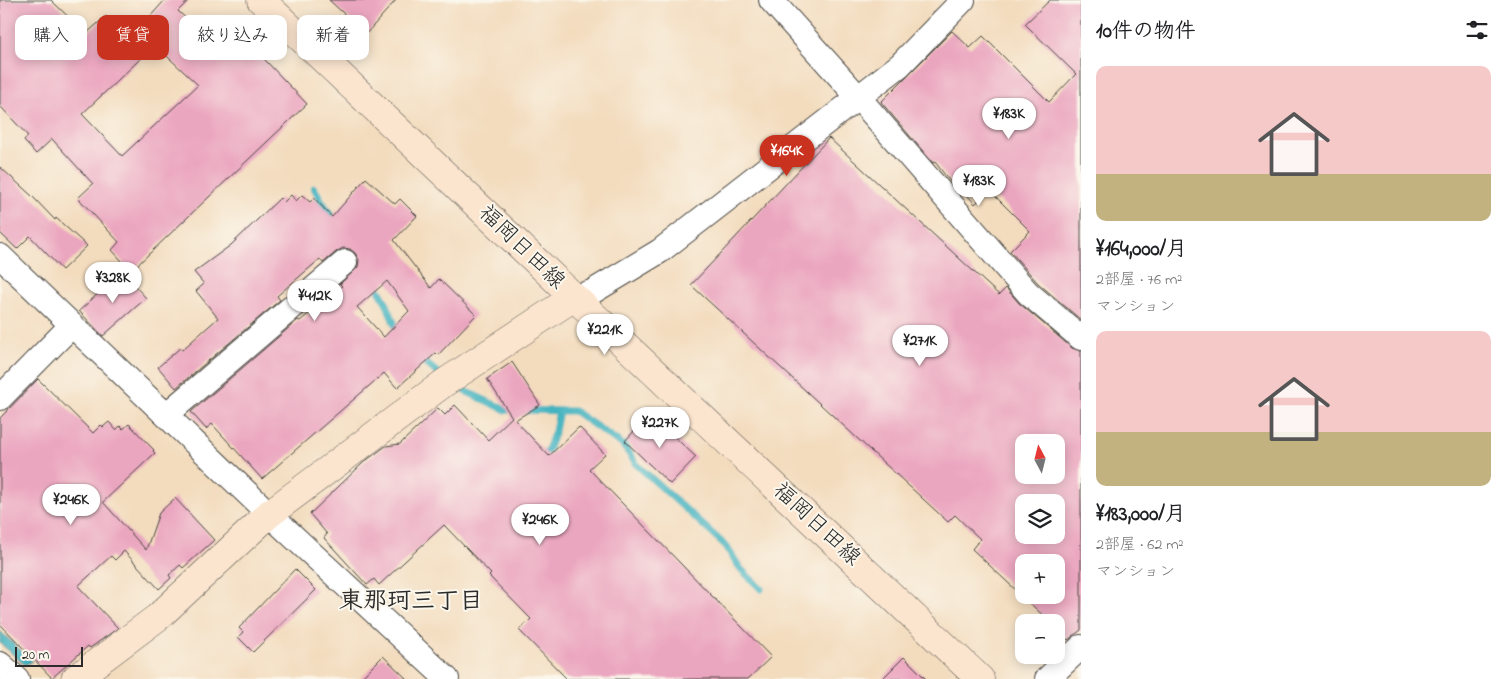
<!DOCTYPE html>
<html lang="ja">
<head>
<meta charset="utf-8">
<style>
	body { margin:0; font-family:"Indie Flower","Klee One",sans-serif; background:#f2f2f2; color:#202124; height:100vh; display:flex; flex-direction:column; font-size:19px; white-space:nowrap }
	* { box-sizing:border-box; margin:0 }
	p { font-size:16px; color:#757577 }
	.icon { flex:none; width:28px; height:28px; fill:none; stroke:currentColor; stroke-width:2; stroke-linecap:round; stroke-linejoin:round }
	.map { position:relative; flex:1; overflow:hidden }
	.drawer { display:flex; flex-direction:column; background:#fff; width:425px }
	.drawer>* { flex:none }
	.banner { position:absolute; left:15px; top:15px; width:475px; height:45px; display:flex; gap:10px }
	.needle { width:32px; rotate:353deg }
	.controls { position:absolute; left:1015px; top:434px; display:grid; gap:10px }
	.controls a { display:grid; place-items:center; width:50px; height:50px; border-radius:10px; background:#fff; box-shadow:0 2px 12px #0003; font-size:25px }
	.scale { position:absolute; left:15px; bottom:12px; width:68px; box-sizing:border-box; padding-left:5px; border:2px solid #2b2b2b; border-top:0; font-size:14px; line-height:18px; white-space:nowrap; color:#2b2b2b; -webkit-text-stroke:4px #fbf7ec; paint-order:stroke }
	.price { position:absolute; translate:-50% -42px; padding:0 11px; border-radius:18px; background:#fff; color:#222; font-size:16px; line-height:32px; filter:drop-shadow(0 1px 2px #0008) }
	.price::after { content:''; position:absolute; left:50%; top:30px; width:15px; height:11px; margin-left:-8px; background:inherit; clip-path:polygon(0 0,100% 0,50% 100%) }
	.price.selected { background:#c8321e; color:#fff }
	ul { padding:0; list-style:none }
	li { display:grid; align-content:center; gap:10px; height:265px; padding:0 15px }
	li span { display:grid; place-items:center; height:155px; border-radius:10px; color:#555 }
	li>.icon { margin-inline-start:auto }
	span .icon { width:90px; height:90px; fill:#fffc; stroke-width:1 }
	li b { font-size:21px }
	h2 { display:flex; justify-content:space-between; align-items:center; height:60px; padding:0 15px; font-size:21px }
	.chip { padding:0 18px; border-radius:10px; background:#fff; box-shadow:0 2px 12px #0003; font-size:18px; line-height:45px }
	.chip.selected { background:#c8321e; color:#fff }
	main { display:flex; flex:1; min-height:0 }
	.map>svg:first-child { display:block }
	.water { fill:#43b2bf; stroke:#376e75 }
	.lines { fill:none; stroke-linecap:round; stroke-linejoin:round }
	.stream { stroke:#43b2bf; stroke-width:7 }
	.building { fill:#eba6bf; fill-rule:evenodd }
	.street-casing { stroke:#494641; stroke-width:26 }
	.secondary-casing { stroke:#494641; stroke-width:29 }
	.street { stroke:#fff; stroke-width:24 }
	.secondary { stroke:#fbe5cf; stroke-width:28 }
	.labels { text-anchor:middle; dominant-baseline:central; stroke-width:4; stroke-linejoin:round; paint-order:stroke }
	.street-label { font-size:22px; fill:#2b2b2b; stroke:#fbf7ec }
	.neighbourhood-label { font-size:24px; font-weight:bold; fill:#2b2b2b; stroke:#fbf7ec }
</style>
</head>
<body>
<main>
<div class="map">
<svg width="1081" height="679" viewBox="0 0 1081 679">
	<rect width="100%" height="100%" fill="#fbf7ec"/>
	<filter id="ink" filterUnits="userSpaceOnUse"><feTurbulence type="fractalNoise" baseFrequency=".02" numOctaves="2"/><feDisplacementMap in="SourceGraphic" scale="10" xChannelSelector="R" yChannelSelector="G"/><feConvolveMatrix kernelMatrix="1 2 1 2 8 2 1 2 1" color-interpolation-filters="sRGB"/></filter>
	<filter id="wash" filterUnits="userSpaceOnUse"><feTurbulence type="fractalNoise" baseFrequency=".0096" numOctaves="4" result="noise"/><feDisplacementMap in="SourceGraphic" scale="20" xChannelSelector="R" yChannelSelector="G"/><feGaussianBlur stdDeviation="1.12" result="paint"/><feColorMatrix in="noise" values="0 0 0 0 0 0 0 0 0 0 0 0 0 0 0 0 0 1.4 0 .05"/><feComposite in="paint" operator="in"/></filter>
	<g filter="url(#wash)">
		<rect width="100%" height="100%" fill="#f3dcbe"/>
		<path class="water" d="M0,631L32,661L25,665L0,643Z"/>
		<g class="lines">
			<path class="stream" d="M314,188L337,225
				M349,245L362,265
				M374,282L386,302L398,333
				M420,358L442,377
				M452,385L506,410L574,411L623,445L637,465L726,546L740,568L761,589
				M539,458L548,450L555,431L559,411"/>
		</g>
		<g id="blocks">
			<path class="building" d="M0,0H51L86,34L106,16L129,40L165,0H189L178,11L227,56L245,39L307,104L131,271L112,250L119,242L78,198L93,184L52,139L36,154L24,141L28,136L0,106ZM155,45L198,85L122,156L82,114Z
				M329,0H396L366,34Z
				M1050,0H1081V320L1038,283L1010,251L1030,231L989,190L975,204L955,181L952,184L935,162L933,163L881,102L952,31L970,48L983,36L1049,102L1076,74L1025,24Z
				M829,138L999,295L1006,288L1019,303L1072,348L1081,351V630L1068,640L1056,629V622H1050L972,549L980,539L955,515L948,522L691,285ZM1024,442H1056V475H1024ZM1024,502H1056V535H1024ZM1024,562H1056V595H1024Z
				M0,167L32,196L55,220L56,218L87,246L62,270L30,236L17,249L0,233Z
				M366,178L395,204L400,199L417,216L394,240L431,288L439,279L476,315L438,355L436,353L397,388L384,373L262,479L212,424L206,429L191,412L298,320L300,321L342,286L340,284L358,267L359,260L355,253L350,249L343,248L336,252L323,263L320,259L277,296L280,300L176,388L158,367L180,348L182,350L218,318L196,291L204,284L194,272L231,245L280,198L284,202L291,195L296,201L302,195L310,202L314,198L332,217ZM387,281L409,311L384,337L357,307Z
				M122,272L146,298L103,336L79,311Z
				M512,362L540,405L515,420L549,456L579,427L605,454L589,469L771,657L748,679H567L519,630L531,619L489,576L491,574L444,525L379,585L374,579L367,585L324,538L327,534L310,514L364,462L386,446L400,444L438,408L445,415L455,405L488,440L512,417L487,379Z
				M38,379L93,433L101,425L103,427L109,422L116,430L120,426L123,429L129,424L154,450L153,451L155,453L103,502L146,550L159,513L175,498L214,540L183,568L180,565L169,575L171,578L159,589L124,551L115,560L111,556L78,586L118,628L90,648L88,646L52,678L0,624V418Z
				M650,414L696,457L670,484L625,441Z
				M295,569L316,590L253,652L238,637L243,632L239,628Z
				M383,656L407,679H360Z
				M904,657L926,679H882Z"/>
		</g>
	</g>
	<g filter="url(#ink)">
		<use href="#blocks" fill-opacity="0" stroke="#494641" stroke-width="1"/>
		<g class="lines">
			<g class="street-casing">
				<path id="street" d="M771,0L858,97L1028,293L1081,338
					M0,256L269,514L447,679
					M574,297L592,292L660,251L900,65L963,0
					M0,398L72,325
					M166,415L345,262
					M0,664L17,679
					M1047,679L1081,647"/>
			</g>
			<g class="secondary-casing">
				<path id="secondary" d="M261,0L574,297L980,679
					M75,679L158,617L269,514L444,383L574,297"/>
			</g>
			<use href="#street" class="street"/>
			<use href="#secondary" class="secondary"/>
		</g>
	</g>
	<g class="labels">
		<g class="street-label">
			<text transform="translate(521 248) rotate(44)">福岡日田線</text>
			<text transform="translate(816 525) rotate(43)">福岡日田線</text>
		</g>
		<g class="neighbourhood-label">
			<text x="411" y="602">東那珂三丁目</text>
		</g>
	</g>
</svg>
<div class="controls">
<a><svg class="needle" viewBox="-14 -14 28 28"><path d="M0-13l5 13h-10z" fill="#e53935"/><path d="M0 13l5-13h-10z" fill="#757577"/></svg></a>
<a><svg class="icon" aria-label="layers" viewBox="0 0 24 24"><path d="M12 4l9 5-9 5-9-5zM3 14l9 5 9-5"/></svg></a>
<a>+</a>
<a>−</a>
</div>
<div class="scale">20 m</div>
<b class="price" style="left:1009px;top:140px">¥183K</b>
<b class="price selected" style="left:787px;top:177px">¥164K</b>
<b class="price" style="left:979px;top:207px">¥183K</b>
<b class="price" style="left:113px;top:304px">¥328K</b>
<b class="price" style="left:315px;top:322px">¥412K</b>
<b class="price" style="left:605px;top:356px">¥221K</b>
<b class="price" style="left:920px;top:367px">¥271K</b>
<b class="price" style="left:660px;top:449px">¥227K</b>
<b class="price" style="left:71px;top:526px">¥246K</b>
<b class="price" style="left:540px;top:546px">¥246K</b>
<div class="banner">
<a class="chip">購入</a>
<a class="chip selected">賃貸</a>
<a class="chip">絞り込み</a>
<a class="chip">新着</a>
</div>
</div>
<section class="drawer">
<h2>10件の物件<svg class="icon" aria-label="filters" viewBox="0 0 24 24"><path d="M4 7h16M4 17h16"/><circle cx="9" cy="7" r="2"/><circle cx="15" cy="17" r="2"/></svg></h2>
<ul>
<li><span style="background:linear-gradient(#f6c9c9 70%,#c2b280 0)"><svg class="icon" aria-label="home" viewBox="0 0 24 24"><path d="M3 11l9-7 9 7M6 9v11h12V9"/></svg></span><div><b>¥164,000/月</b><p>2部屋 · 76 m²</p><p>マンション</p></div></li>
<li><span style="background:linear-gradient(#f6c9c9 65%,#c2b280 0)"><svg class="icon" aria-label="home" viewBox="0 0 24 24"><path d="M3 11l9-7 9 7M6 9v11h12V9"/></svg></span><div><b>¥183,000/月</b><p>2部屋 · 62 m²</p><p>マンション</p></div></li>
</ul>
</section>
</main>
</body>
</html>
